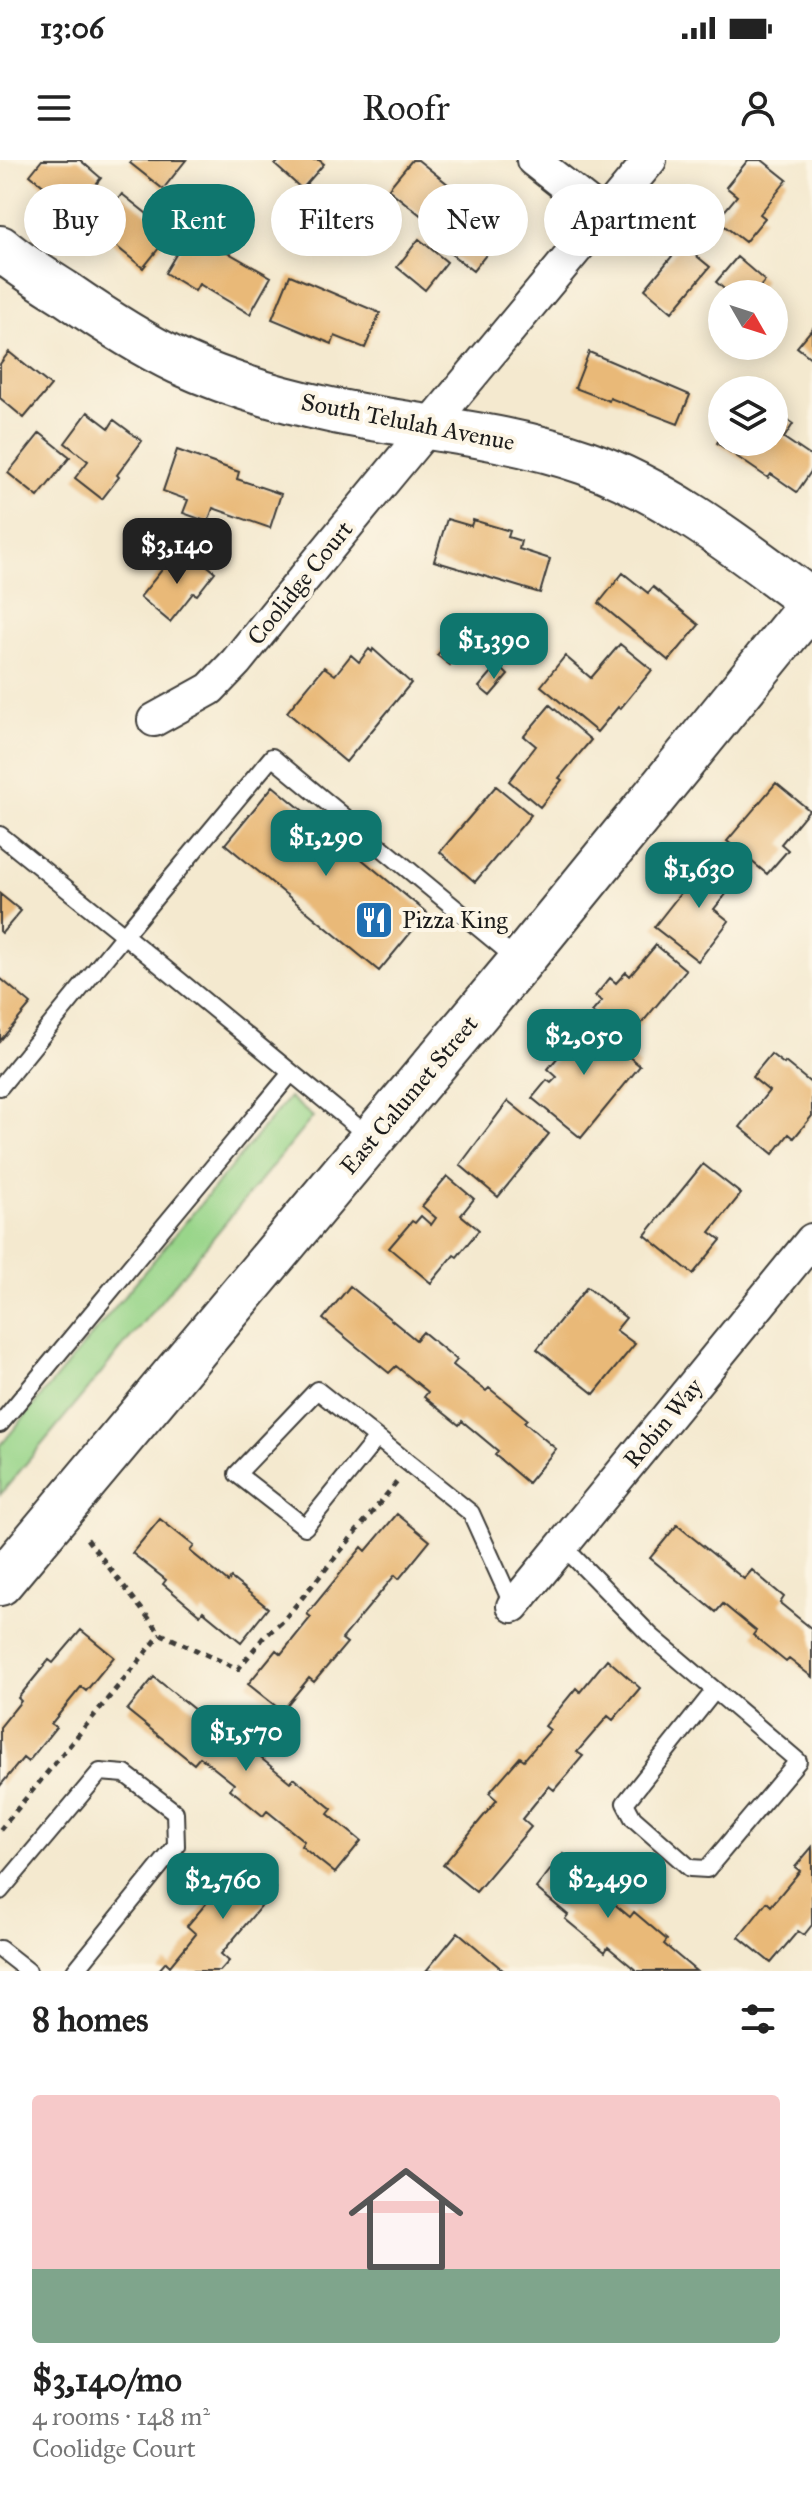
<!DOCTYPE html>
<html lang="en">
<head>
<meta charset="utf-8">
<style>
	body { margin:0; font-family:"IM FELL Great Primer",serif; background:#f2f2f2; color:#222; height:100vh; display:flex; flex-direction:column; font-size:30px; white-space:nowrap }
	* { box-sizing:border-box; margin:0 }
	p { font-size:26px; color:#767676 }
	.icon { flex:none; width:44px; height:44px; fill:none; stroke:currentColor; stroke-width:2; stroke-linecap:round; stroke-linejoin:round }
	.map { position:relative; height:1811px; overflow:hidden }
	.panel { display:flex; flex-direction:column; background:#fff; flex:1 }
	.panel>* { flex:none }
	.top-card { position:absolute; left:24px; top:24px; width:764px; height:72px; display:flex; gap:16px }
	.needle { width:52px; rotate:129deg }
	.fabs { position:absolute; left:708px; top:120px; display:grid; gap:16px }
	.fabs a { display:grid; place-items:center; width:80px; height:80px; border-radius:50%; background:#fff; box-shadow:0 4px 20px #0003; font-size:40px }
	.price { position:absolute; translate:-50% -68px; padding:0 18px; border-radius:16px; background:#0f766e; color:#fff; font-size:26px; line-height:52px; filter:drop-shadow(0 2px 4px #0008) }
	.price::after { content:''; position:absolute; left:50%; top:48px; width:24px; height:18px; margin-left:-12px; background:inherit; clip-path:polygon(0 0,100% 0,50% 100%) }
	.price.active { background:#222; color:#fff }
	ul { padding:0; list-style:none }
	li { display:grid; align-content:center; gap:16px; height:424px; padding:0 32px }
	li+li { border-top:2px solid #e0e0e0 }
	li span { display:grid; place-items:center; height:248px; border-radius:8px; color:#555 }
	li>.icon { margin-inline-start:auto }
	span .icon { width:144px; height:144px; fill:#fffc; stroke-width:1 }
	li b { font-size:34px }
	h2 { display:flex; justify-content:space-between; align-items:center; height:96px; padding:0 32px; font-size:34px }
	.pill { padding:0 28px; border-radius:36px; background:#fff; box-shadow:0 4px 20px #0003; font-size:28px; line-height:72px }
	.pill.active { background:#0f766e; color:#fff }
	.status { display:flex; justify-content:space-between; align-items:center; height:56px; padding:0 40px; background:#fff; direction:ltr }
	.status svg { height:22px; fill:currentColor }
	header { display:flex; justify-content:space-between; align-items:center; height:104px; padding:0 32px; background:#fff; font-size:36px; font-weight:600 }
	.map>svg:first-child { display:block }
	.green { fill:#99d58a; stroke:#5a7853; stroke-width:2 }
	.building { fill:#e9b978 }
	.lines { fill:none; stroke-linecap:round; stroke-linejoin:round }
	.lane-casing { stroke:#3c3b37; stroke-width:20 }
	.street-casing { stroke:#3c3b37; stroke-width:36 }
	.secondary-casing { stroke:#3c3b37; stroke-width:48 }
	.path { stroke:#3c3b37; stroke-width:5; stroke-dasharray:6 6; stroke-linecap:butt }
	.lane { stroke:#fff; stroke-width:16 }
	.street { stroke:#fff; stroke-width:32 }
	.secondary { stroke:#fff; stroke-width:44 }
	.labels { text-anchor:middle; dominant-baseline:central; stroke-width:8; stroke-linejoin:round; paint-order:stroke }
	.street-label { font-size:24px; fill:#1c1c1c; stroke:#fcf5e5 }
	.poi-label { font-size:24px; fill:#1c1c1c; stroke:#fcf5e5; text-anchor:start }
</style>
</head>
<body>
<div class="status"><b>13:06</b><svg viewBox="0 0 49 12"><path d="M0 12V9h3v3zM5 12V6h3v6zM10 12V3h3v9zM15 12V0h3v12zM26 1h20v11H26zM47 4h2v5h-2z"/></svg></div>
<header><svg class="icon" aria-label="menu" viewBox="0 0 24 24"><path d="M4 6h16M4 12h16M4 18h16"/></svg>Roofr<svg class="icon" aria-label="person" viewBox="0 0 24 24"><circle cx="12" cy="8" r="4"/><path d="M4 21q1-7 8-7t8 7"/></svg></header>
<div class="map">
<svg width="812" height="1811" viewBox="0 0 812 1811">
	<rect width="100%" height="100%" fill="#fcf5e5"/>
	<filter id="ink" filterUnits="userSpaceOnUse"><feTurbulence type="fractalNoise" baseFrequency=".0125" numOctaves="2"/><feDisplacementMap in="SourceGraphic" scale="16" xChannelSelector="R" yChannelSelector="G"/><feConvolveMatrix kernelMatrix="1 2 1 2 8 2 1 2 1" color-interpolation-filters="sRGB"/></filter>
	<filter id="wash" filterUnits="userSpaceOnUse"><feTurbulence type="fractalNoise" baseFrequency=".006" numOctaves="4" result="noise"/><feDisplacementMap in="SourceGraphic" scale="32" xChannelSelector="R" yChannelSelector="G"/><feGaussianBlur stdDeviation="1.8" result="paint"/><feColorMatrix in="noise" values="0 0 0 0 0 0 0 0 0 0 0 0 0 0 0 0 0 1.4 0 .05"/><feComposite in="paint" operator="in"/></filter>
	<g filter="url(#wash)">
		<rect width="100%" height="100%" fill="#f4e9cf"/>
		<path class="green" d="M289,937L313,957L0,1335V1286Z"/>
		<g id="blocks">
			<path class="building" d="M42,0H80L101,18L74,51L30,15Z
				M132,0H186L163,29L130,3Z
				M280,0H319L324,4L302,29L275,5Z
				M412,0H418L449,25L423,57L388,29Z
				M748,0H762L787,20L760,54L765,58L745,82L717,60L737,36L726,27Z
				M357,33L380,52L362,75L338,56Z
				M122,34L171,73L143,108L95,69Z
				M475,44L506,70L473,111L441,86Z
				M190,71L271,117L250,154L199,124L195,131L165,113Z
				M419,79L447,102L425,130L397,107Z
				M682,84L710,107L672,152L645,129Z
				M737,97L765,121L754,134H730L716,122Z
				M290,115L380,153L365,188L335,176L332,184L272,159Z
				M812,169V199L797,187Z
				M9,192L51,226L24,258L0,238V204Z
				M589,192L690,235L678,264L610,238L609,241L575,228Z
				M774,251L793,264L784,278L812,297V310L797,332L771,314L768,318L717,283L722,275V282H774Z
				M88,252L109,268L114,260L142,281L117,315L119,317L102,339L75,318L88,301L65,283Z
				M40,273L70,297L38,337L8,313Z
				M177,290L239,312L237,319L281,334L270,368L213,348L208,362L183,353L188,340L163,331Z
				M447,359L471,366L473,360L510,371L508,377L521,381L519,389L550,399L540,433L434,401Z
				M188,390L215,412L197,435L193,433L170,462L140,437L165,406L171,411Z
				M623,413L648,433L653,427L699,465L669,501L599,443Z
				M448,483L460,493L450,505L437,495Z
				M620,484L652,510L620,549L618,547L597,572L541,526L565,496L591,518Z
				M369,489L372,492L373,489L411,523L346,602L287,552L324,507L335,515L351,495L359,502Z
				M498,505L508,515L490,536L479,527Z
				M550,545L591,580L559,618L562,620L540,647L509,621L536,586L524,576Z
				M776,623L809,650L781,684L788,690L767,714L727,681Z
				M273,626L427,753L379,811L225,684Z
				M496,626L531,655L475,722L440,692Z
				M710,696L739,718L714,749L729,761L698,801L654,767Z
				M0,734L21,751L2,773L0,771Z
				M656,785L686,810L627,881L592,852L602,841L595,836L610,818L616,823L626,812L630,816Z
				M0,818L31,844L0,881Z
				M581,857L640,906L581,978L532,938L547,920L551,923L557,917L548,909L558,897L550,890Z
				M771,894L784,904L785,902L812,924V956L794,978L789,974L773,994L740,967L769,931L752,917Z
				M508,941L549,974L498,1037L460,1005Z
				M703,1004L741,1034L710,1072L721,1080L693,1114L645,1075Z
				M447,1016L474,1039L461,1055L479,1070L457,1097L454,1095L431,1123L389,1088L412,1061L415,1063L421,1056L431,1065L436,1058L422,1046Z
				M350,1126L416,1180L423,1172L457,1200L453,1205L486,1231L489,1228L527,1259L524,1262L556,1289L528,1323L495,1295L498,1291L462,1261L459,1265L424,1237L428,1232L396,1206L389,1213L323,1159Z
				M587,1127L626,1158L616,1170L635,1184L594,1234L537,1189Z
				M397,1354L430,1381L399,1419L395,1415L342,1479L347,1483L314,1522L309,1518L282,1551L248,1524L276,1490L281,1494L311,1457L307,1454L362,1387L366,1391Z
				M160,1359L194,1386L190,1391L228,1422L231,1418L268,1448L241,1482L203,1451L200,1455L163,1424L166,1420L132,1393Z
				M677,1365L744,1419L752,1410L784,1437L780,1443L812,1469V1517L789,1499L786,1502L753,1475L756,1471L723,1444L716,1452L650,1398Z
				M81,1470L114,1497L86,1531L81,1527L51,1564L56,1567L28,1602L23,1598L0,1626V1567L21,1541L18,1538L49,1500L53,1503Z
				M607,1499L640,1528L613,1560L608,1556L577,1592L583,1596L554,1630L549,1626L522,1659L531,1667L476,1732L443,1705L497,1640L489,1633L520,1597L524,1600L550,1570L545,1566L576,1528L580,1532Z
				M154,1517L221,1571L228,1563L261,1591L257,1595L290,1622L294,1618L332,1649L328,1654L361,1681L335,1713L301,1686L304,1681L267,1651L263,1656L230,1629L234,1624L200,1597L194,1604L127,1550Z
				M812,1687V1765L804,1775L798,1771L771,1803L739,1777L767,1742L771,1746L800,1711L795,1707Z
				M563,1694L597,1722L594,1727L630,1757L634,1752L667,1780L664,1784L696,1811H637L608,1787L605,1792L565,1759L568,1755L536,1728Z
				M243,1700L276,1728L221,1794L229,1801L220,1811H158L166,1802L170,1806L196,1774L187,1766Z
				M458,1772L504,1811H426Z"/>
		</g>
	</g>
	<g filter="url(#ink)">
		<use href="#blocks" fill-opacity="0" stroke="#3c3b37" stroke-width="2"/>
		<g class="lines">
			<g class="lane-casing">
				<path id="lane" d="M0,675L124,775L0,927
					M372,979L124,775L272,597L519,801
					M0,1264L291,913
					M377,1278L305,1367L237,1314L317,1230L471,1353L513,1446
					M562,1385L650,1475L798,1601L707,1709L690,1708L633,1658L625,1643L715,1530
					M0,1731L100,1612L125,1614L175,1652L176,1686L75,1811
					M0,1789L28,1811"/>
			</g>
			<g class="street-casing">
				<path id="street" d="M533,0L604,56
					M154,560L210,529L236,502C372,333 512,167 650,0
					M513,1446L812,1080"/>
			</g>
			<g class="secondary-casing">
				<path id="secondary" d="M0,88C20,105 43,119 65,133C101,158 139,183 179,202C227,224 278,239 330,250C415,268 502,273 585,302C669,332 742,390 812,442
					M0,1423L520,802L812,443"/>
			</g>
			<path class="path" d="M87,1379L161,1474L238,1509L264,1477L283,1461L397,1322
				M0,1670L161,1474"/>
			<use href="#lane" class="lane"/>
			<use href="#street" class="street"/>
			<use href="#secondary" class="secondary"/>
		</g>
	</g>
	<defs>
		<g id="restaurant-square" transform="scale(2)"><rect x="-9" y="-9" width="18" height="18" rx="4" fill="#1f6fb2" stroke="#fcf5e5"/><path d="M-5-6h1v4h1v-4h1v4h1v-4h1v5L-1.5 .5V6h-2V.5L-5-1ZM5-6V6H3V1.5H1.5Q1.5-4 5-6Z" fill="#fff"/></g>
	</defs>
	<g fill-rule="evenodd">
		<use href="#restaurant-square" x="374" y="760"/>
	</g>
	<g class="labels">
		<g class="street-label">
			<text transform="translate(408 262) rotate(11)">South Telulah Avenue</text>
			<text transform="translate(300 423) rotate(-51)">Coolidge Court</text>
			<text transform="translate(409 935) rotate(-50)">East Calumet Street</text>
			<text transform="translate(663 1263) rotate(-50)">Robin Way</text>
		</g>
		<g class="poi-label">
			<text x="402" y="760">Pizza King</text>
		</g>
	</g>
</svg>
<div class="fabs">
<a><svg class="needle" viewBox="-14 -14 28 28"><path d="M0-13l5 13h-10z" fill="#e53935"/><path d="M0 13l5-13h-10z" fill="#767676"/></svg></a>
<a><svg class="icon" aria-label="layers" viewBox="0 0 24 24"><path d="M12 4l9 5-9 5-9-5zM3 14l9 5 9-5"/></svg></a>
</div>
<b class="price active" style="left:177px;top:426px">$3,140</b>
<b class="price" style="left:494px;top:521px">$1,390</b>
<b class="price" style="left:326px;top:718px">$1,290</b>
<b class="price" style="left:699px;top:750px">$1,630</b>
<b class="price" style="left:584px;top:917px">$2,050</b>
<b class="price" style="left:246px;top:1613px">$1,570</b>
<b class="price" style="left:608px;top:1760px">$2,490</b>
<b class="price" style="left:223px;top:1761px">$2,760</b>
<div class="top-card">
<a class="pill">Buy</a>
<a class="pill active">Rent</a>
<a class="pill">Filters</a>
<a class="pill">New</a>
<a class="pill">Apartment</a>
</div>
</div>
<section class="panel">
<h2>8 homes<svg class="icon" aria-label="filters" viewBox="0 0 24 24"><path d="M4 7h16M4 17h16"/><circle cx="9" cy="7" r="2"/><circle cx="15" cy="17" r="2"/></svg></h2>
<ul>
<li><span style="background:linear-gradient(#f6c9c9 70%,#7fa58c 0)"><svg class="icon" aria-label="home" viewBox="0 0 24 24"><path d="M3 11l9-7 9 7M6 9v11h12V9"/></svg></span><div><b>$3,140/mo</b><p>4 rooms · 148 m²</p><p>Coolidge Court</p></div></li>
</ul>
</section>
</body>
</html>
